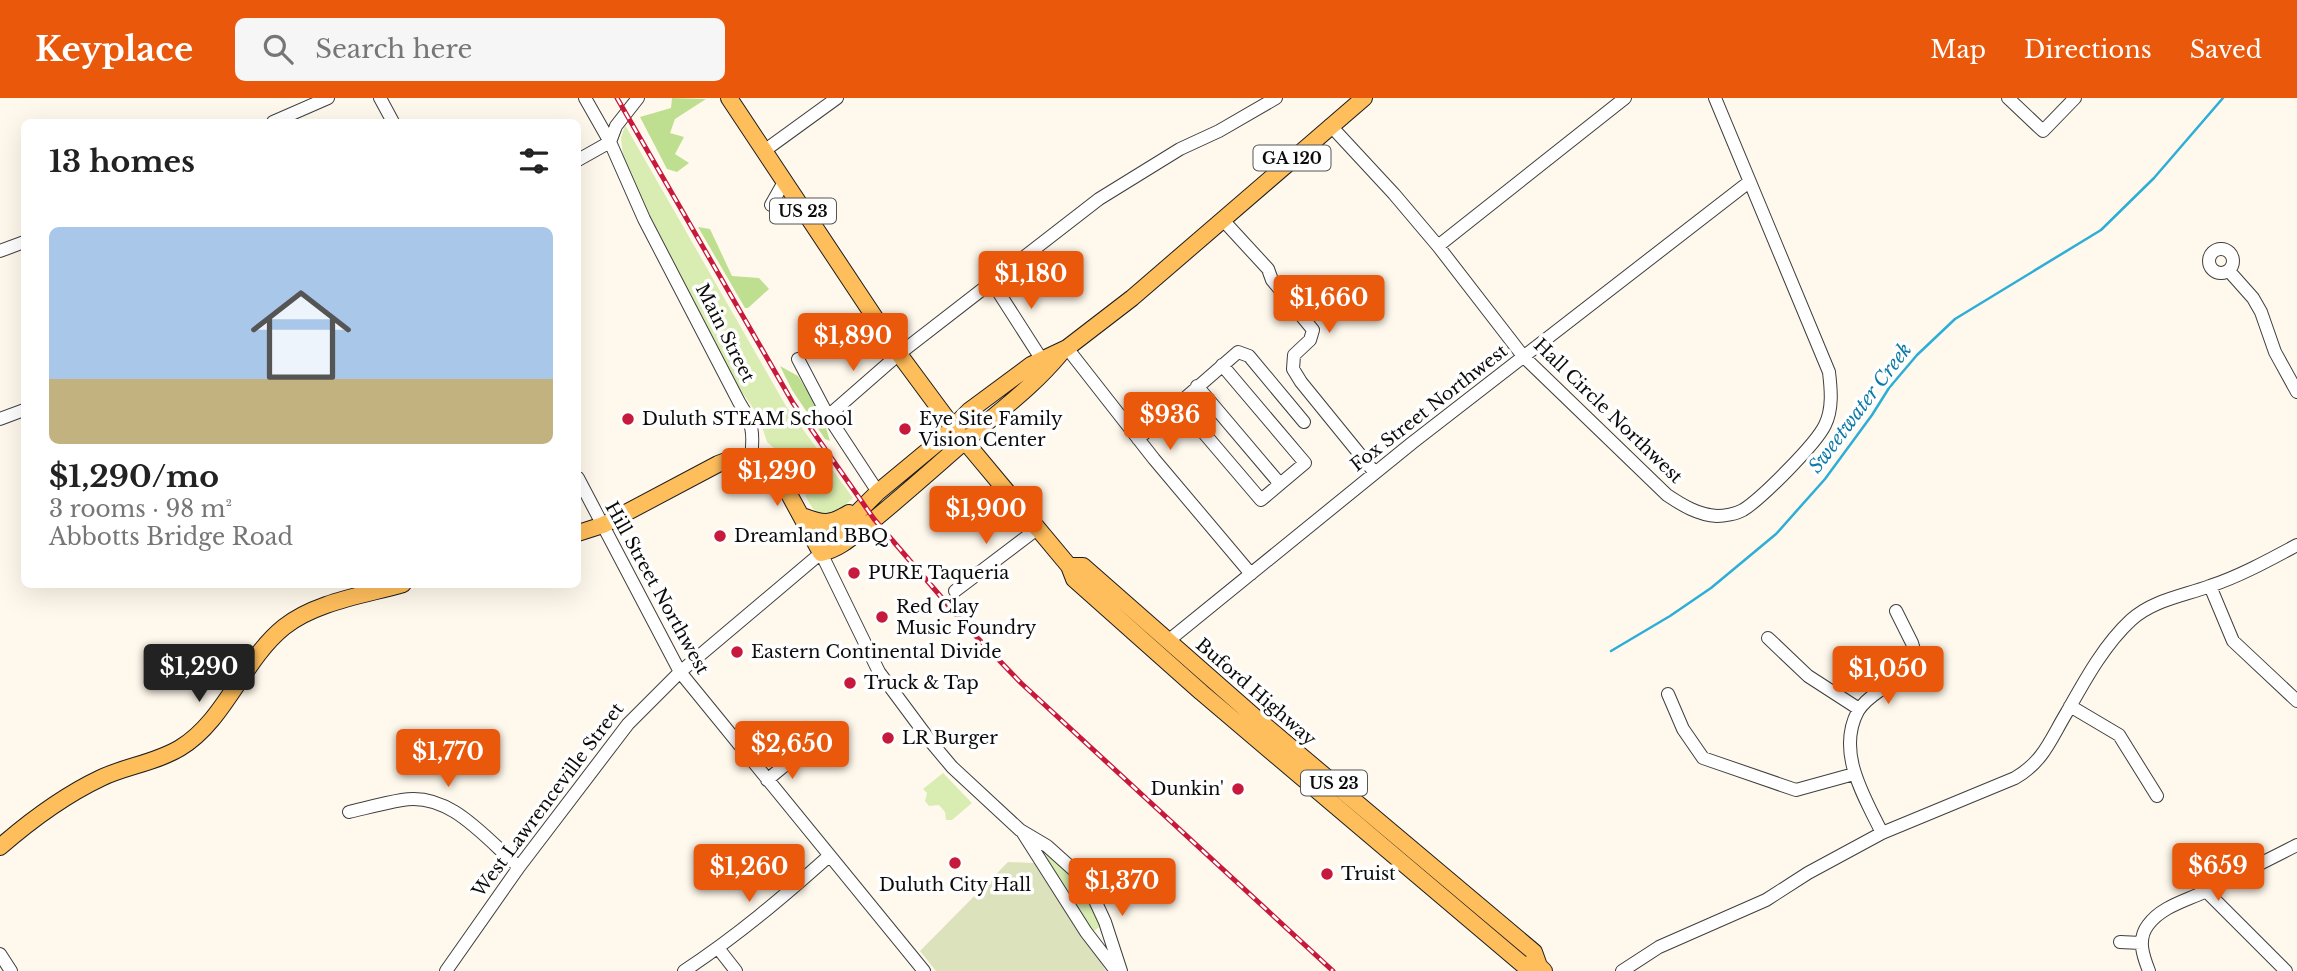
<!DOCTYPE html>
<html lang="en">
<head>
<meta charset="utf-8">
<style>
	body { margin:0; font-family:"Libre Baskerville",serif; background:#f6f6f6; color:#222; height:100vh; display:flex; flex-direction:column; font-size:26px; white-space:nowrap }
	* { box-sizing:border-box; margin:0 }
	p { font-size:23px; color:#767676 }
	.icon { flex:none; width:38px; height:38px; fill:none; stroke:currentColor; stroke-width:2; stroke-linecap:round; stroke-linejoin:round }
	.map { position:relative; flex:1; overflow:hidden }
	.panel { position:absolute; left:21px; top:21px; width:560px; height:469px; display:flex; flex-direction:column; background:#fff; border-radius:10px; box-shadow:0 7px 28px #0002 }
	.panel>* { flex:none }
	.price { position:absolute; translate:-50% -60px; padding:0 16px; border-radius:7px; background:#ea580c; color:#fff; font-size:23px; line-height:46px; filter:drop-shadow(0 2px 4px #0008) }
	.price::after { content:''; position:absolute; left:50%; top:42px; width:21px; height:16px; margin-left:-10px; background:inherit; clip-path:polygon(0 0,100% 0,50% 100%) }
	.price.active { background:#222; color:#fff }
	ul { padding:0; list-style:none }
	li { display:grid; align-content:center; gap:14px; height:371px; padding:0 28px }
	li span { display:grid; place-items:center; height:217px; border-radius:10px; color:#555 }
	li>.icon { margin-inline-start:auto }
	span .icon { width:126px; height:126px; fill:#fffc; stroke-width:1 }
	li b { font-size:30px }
	h2 { display:flex; justify-content:space-between; align-items:center; height:84px; padding:0 28px; font-size:30px }
	header { display:flex; align-items:center; gap:42px; box-sizing:border-box; height:98px; padding:0 35px; background:#ea580c; color:#fff }
	header strong { font-size:33px }
	nav { display:flex; gap:38px; margin-inline-start:auto; font-size:24px }
	.search { width:490px; height:63px; background:#f6f6f6; display:flex; align-items:center; gap:18px; box-sizing:border-box; padding:0 24px; border-radius:10px; color:#767676; font-size:26px }
	.map>svg:first-child { display:block }
	.green { fill:#d9edb2 }
	.forest { fill:#bfdf90 }
	.cemetery { fill:#dce2bb }
	.lines { fill:none; stroke-linecap:round; stroke-linejoin:round }
	.stream { stroke:#2daed8; stroke-width:2.5 }
	.minor-casing { stroke:#3f3f3f; stroke-width:14 }
	.major-casing { stroke:#1d1d1d; stroke-width:18 }
	.minor { stroke:#fff; stroke-width:12 }
	.major { stroke:#ffbe5c; stroke-width:16 }
	.rail-casing { stroke:#c7193c; stroke-width:5 }
	.rail { stroke:#fff; stroke-width:2.5; stroke-dasharray:8; stroke-linecap:butt }
	.poi-dot { fill:#c7193c; stroke:#fff; stroke-width:2.5 }
	.labels { text-anchor:middle; dominant-baseline:central; stroke-width:7; stroke-linejoin:round; paint-order:stroke }
	.shield { fill:#fff; stroke:#555; stroke-width:2 }
	.shield-label { font-size:16px; font-weight:bold; fill:#0c0c0c }
	.street-label { font-size:18px; fill:#0c0c0c; stroke:#fff }
	.poi-label { font-size:18px; fill:#0c0c0c; stroke:#fff; text-anchor:start }
	.water-label { font-size:19px; font-style:italic; fill:#0c7ba8; stroke:#fff }
</style>
</head>
<body>
<header>
<strong>Keyplace</strong>
<div class="search"><svg class="icon" aria-label="search" viewBox="0 0 24 24"><circle cx="10" cy="10" r="6"/><path d="M15 15l6 6"/></svg>Search here</div>
<nav><a>Map</a><a>Directions</a><a>Saved</a></nav>
</header>
<div class="map">
<svg width="2297" height="873" viewBox="0 0 2297 873">
	<rect width="100%" height="100%" fill="#fff8ec"/>
	<path class="green" d="M625,27L786,308L853,400L834,417L823,416L813,411L806,399L797,370L767,344L758,317L739,290L668,154L636,89L623,57L621,40Z
		M943,675L972,705L952,722H946L945,714L939,707L929,708L925,703L927,695L923,691Z
		M1042,750L1082,783L1102,827L1094,833L1091,831L1041,755Z"/>
	<path class="forest" d="M672,0L706,1L675,21L670,35L684,39L675,56L689,65L677,74L667,71L640,19L671,10Z
		M698,129L710,131L732,178L759,180L769,191L748,210H745Z
		M780,268L798,278L822,317L830,343L825,341L792,292Z"/>
	<path class="cemetery" d="M1008,764L1034,765C1056,803 1086,835 1106,873H936L920,853Z"/>
	<g class="lines">
		<path class="stream" d="M1611,553L1670,518L1711,490L1776,436L1825,381L1872,317L1889,290L1917,257L1955,221L2101,132L2154,80L2223,0"/>
		<g class="minor-casing">
			<path id="minor" d="M380,0L393,24
				M585,0L610,44L644,121L739,304C753,326 754,335 751,360
				M2008,0L2043,33L2075,0
				M273,24L328,0
				M1330,27L1394,96L1438,148L1523,258L1667,397C1682,407 1698,417 1717,418C1724,418 1736,416 1743,412C1761,401 1816,346 1825,327C1833,311 1831,291 1829,274L1715,0
				M764,53L837,0
				M578,62L610,44L616,28L638,0
				M771,107L784,84
				M1222,121L1268,171L1272,182L1313,232L1310,242L1294,257L1293,271L1301,284L1375,375
				M1438,148L1625,0
				M2209 163a12 12 0 1 1 24 0a12 12 0 1 1-24 0Z
				M0,153L24,144
				M2229,173L2253,200L2261,214L2275,254L2297,294
				M992,184L1042,262
				M1067,250L1154,361L1251,476
				M798,261L828,318L878,394
				M1222,267L1305,365L1280,386
				M1197,288L1280,386L1261,402L1192,321L1210,305
				M828,318L899,256L1099,101L1180,51L1219,33L1276,0
				M0,321L24,312
				M1138,341L1238,254L1249,258L1304,324
				M578,380L680,574L924,873
				M2210,488L2233,543L2297,603
				M955,493L1037,431
				M1768,540L1808,578L1859,611
				M1168,543L1412,345L1749,84
				M1668,596L1683,631L1703,660L1796,692L1854,676
				M2070,608L2119,637L2157,698
				M767,682L796,658
				M349,714C366,710 384,705 402,702C450,693 486,741 519,769
				M1023,735L1086,834L1116,873
				M1882,735C1864,698 1836,654 1858,613C1868,596 1902,579 1919,569L1912,545L1896,513
				M2206,793L2286,873
				M2120,844L2141,845
				M718,850L736,873
				M0,856L11,873
				M446,873L519,769L628,626L680,574L821,455L879,574L931,644L952,669L1020,732L1047,748L1086,783L1105,824L1121,873
				M684,873C737,838 782,800 829,758
				M1622,873L1659,849L1766,802L1808,775L1882,735L2015,680C2044,663 2050,642 2067,614C2085,582 2104,547 2131,522C2153,502 2183,498 2210,488C2240,478 2269,462 2297,447
				M2149,873C2143,858 2137,841 2148,827C2161,809 2185,803 2204,794C2235,778 2266,763 2297,747"/>
		</g>
		<g class="major-casing">
			<path id="major" d="M729,0L899,256L953,329L1069,468L1074,481L1201,594L1522,866L1539,868
				M802,418C824,426 829,427 849,415
				M578,435L603,427L718,366C740,357 758,359 777,374L821,455
				M821,455L830,442L878,394L936,346L969,313L1031,267L1067,250L1132,200L1364,0
				M821,455C841,451 855,436 871,424C903,398 934,370 965,343C1000,312 1030,292 1061,255
				M1069,468H1083L1256,620L1534,854L1539,868L1544,873
				M0,749C31,722 63,698 101,680C126,668 155,665 180,650C225,623 243,562 284,529C315,504 365,497 403,486"/>
		</g>
		<use href="#minor" class="minor"/>
		<use href="#major" class="major"/>
		<g class="rail-casing">
			<path id="rail" d="M617,0L793,305L874,421L967,529L1021,585L1333,873"/>
		</g>
		<use href="#rail" class="rail"/>
	</g>
	<g class="poi-dot">
		<circle cx="628" cy="321" r="7"/>
		<circle cx="905" cy="331" r="7"/>
		<circle cx="720" cy="438" r="7"/>
		<circle cx="854" cy="475" r="7"/>
		<circle cx="882" cy="519" r="7"/>
		<circle cx="737" cy="554" r="7"/>
		<circle cx="850" cy="585" r="7"/>
		<circle cx="888" cy="640" r="7"/>
		<circle cx="1238" cy="691" r="7"/>
		<circle cx="955" cy="765" r="7"/>
		<circle cx="1327" cy="776" r="7"/>
	</g>
	<g class="labels">
		<g class="shield">
			<rect x="1253.5" y="47.5" width="77" height="25" rx="5"/>
			<rect x="770" y="100.5" width="66" height="25" rx="5"/>
			<rect x="1301" y="672.5" width="66" height="25" rx="5"/>
		</g>
		<g class="shield-label">
			<text x="1292" y="60">GA 120</text>
			<text x="803" y="113">US 23</text>
			<text x="1334" y="685">US 23</text>
		</g>
		<g class="street-label">
			<text transform="translate(725 235) rotate(63)">Main Street</text>
			<text transform="translate(1429 310) rotate(-38)">Fox Street Northwest</text>
			<text transform="translate(1608 313) rotate(44)">Hall Circle Northwest</text>
			<text transform="translate(657 490) rotate(61)">Hill Street Northwest</text>
			<text transform="translate(1256 594) rotate(41)">Buford Highway</text>
			<text transform="translate(548 702) rotate(-53)">West Lawrenceville Street</text>
		</g>
		<g class="poi-label">
			<text x="642" y="321">Duluth STEAM School</text>
			<text x="919" y="321">Eye Site Family<tspan x="919" dy="21">Vision Center</tspan></text>
			<text x="734" y="438">Dreamland BBQ</text>
			<text x="868" y="475">PURE Taqueria</text>
			<text x="896" y="509">Red Clay<tspan x="896" dy="21">Music Foundry</tspan></text>
			<text x="751" y="554">Eastern Continental Divide</text>
			<text x="864" y="585">Truck &amp; Tap</text>
			<text x="902" y="640">LR Burger</text>
			<text x="1224" y="691" text-anchor="end">Dunkin'</text>
			<text x="1341" y="776">Truist</text>
			<text x="955" y="787" text-anchor="middle">Duluth City Hall</text>
		</g>
		<g class="water-label">
			<text transform="translate(1860 310) rotate(-53)">Sweetwater Creek</text>
		</g>
	</g>
</svg>
<b class="price" style="left:1031px;top:213px">$1,180</b>
<b class="price" style="left:1329px;top:237px">$1,660</b>
<b class="price" style="left:853px;top:275px">$1,890</b>
<b class="price" style="left:1170px;top:354px">$936</b>
<b class="price" style="left:777px;top:410px">$1,290</b>
<b class="price" style="left:986px;top:448px">$1,900</b>
<b class="price active" style="left:199px;top:606px">$1,290</b>
<b class="price" style="left:1888px;top:608px">$1,050</b>
<b class="price" style="left:792px;top:683px">$2,650</b>
<b class="price" style="left:448px;top:691px">$1,770</b>
<b class="price" style="left:2218px;top:805px">$659</b>
<b class="price" style="left:749px;top:806px">$1,260</b>
<b class="price" style="left:1122px;top:820px">$1,370</b>
<section class="panel">
<h2>13 homes<svg class="icon" aria-label="filters" viewBox="0 0 24 24"><path d="M4 7h16M4 17h16"/><circle cx="9" cy="7" r="2"/><circle cx="15" cy="17" r="2"/></svg></h2>
<ul>
<li><span style="background:linear-gradient(#a9c7e8 70%,#c2b280 0)"><svg class="icon" aria-label="home" viewBox="0 0 24 24"><path d="M3 11l9-7 9 7M6 9v11h12V9"/></svg></span><div><b>$1,290/mo</b><p>3 rooms · 98 m²</p><p>Abbotts Bridge Road</p></div></li>
</ul>
</section>
</div>
</body>
</html>
